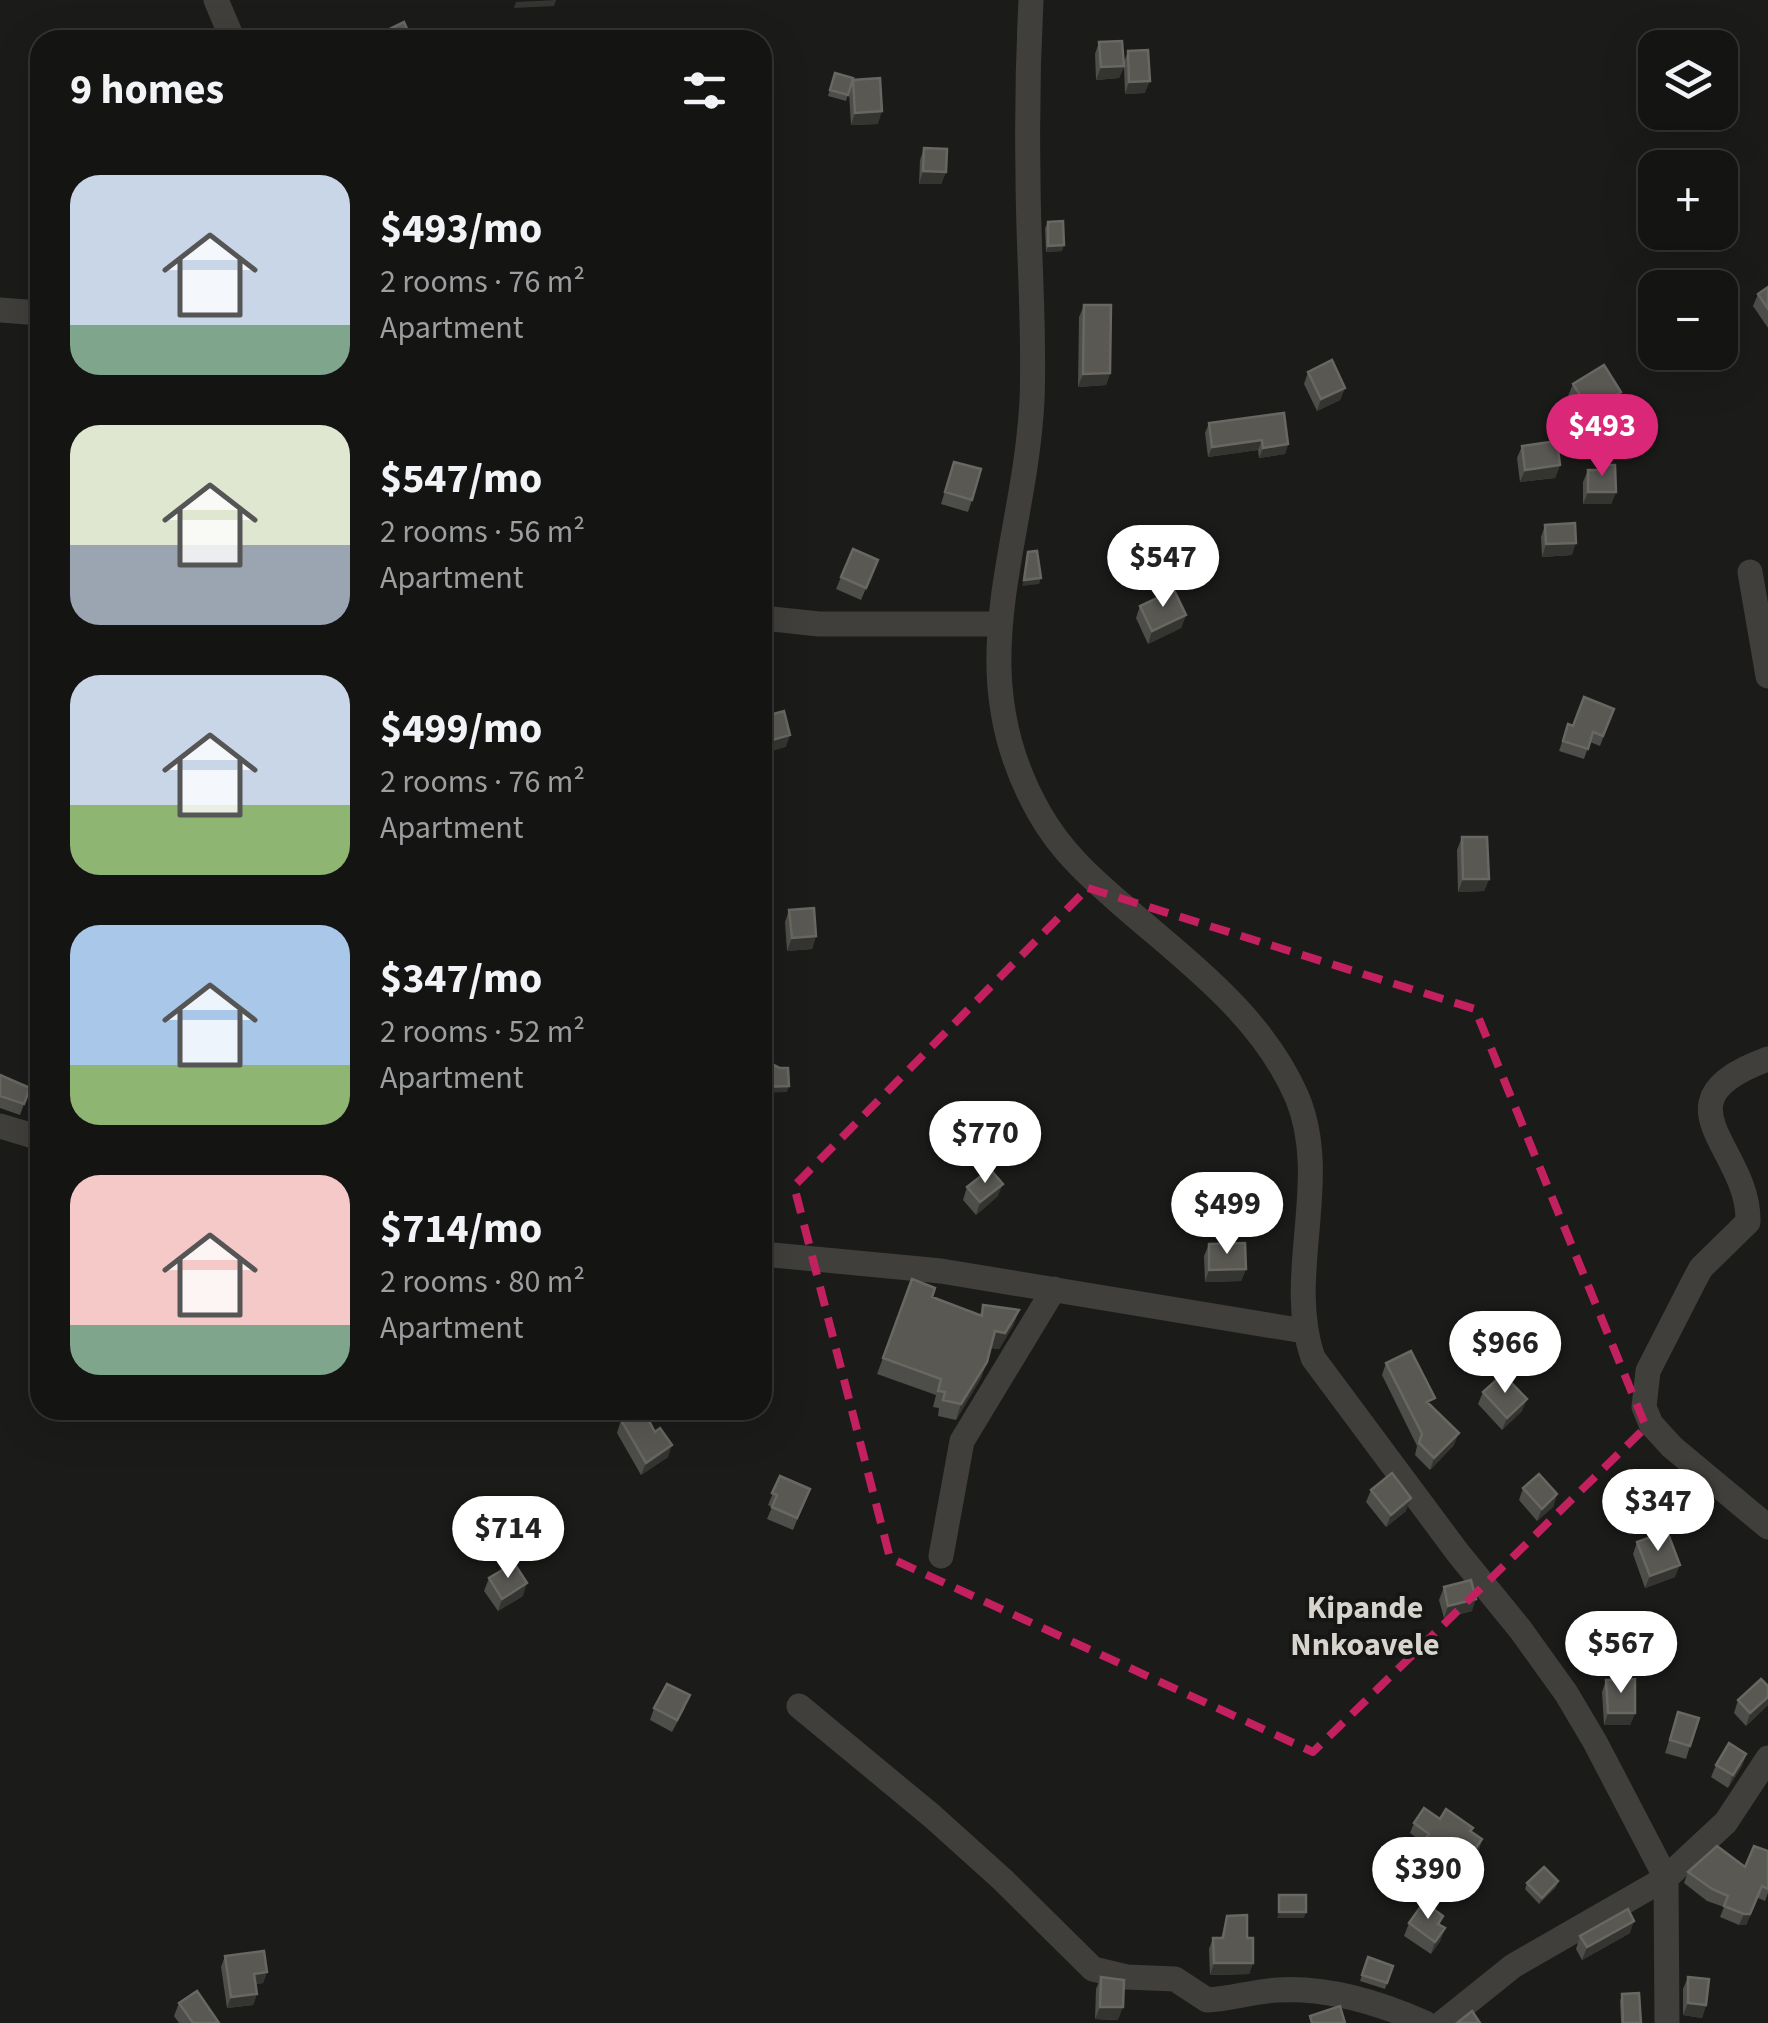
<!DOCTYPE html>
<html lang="en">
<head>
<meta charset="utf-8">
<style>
	body { margin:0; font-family:"Source Sans 3",sans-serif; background:#212121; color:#f1f3f6; height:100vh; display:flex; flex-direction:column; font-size:38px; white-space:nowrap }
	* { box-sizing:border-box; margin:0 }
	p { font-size:32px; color:#9d9ea0 }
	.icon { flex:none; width:55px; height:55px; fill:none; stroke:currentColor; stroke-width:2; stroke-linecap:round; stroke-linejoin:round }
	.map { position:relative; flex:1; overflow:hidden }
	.sheet { position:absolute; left:30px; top:30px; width:742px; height:1390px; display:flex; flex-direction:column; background:#141413; border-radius:30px; box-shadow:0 10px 40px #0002,0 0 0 2px #333 }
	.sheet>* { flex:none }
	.buttons { position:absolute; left:1638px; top:30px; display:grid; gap:20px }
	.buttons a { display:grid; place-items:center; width:100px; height:100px; border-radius:20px; background:#141413; box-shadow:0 10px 40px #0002,0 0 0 2px #333; font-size:50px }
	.price { position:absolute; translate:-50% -85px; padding:0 22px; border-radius:35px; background:#fff; color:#222; font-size:32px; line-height:65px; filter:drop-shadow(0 2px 5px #0008) }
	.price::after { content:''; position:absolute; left:50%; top:60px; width:30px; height:22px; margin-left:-15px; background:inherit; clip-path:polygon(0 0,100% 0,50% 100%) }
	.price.on { background:#db2777; color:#fff }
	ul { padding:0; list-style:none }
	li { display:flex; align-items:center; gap:30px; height:250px; padding:0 40px }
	li span { display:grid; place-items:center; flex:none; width:280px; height:200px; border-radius:30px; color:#555 }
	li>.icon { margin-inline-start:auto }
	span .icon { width:120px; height:120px; fill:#fffc; stroke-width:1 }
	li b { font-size:42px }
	h2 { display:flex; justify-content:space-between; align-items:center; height:120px; padding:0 40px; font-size:42px }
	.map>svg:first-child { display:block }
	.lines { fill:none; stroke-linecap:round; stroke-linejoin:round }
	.minor { stroke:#403f3b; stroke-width:25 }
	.wall { fill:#4d4d49 }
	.shaded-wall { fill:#343431 }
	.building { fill:#595853; stroke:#686761; stroke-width:2.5 }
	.marked { fill:none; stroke:#c2205f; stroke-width:8; stroke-dasharray:20 12; stroke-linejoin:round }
	.labels { text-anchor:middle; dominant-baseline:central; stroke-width:8; stroke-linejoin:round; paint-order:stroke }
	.quarter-label { font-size:32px; font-weight:bold; fill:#d6d4cd; stroke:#161614 }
</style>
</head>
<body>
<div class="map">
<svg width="1768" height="2023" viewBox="0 0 1768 2023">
	<rect width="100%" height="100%" fill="#1b1b19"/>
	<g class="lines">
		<path class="minor" d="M216,0L233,40
			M1031,0C1028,58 1027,116 1028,174C1028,250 1035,325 1032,401C1024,550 957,670 1040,814C1061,851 1089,876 1120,903C1186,961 1261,1014 1297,1097C1332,1181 1284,1275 1313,1358L1458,1553L1520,1629L1566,1693L1595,1742L1666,1878L1667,2023
			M0,310L40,313
			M1750,572L1768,676
			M762,618L819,624H998
			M1768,1059C1650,1102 1750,1147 1748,1222L1701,1268L1694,1281L1648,1371L1644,1407L1651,1424L1672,1447L1768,1527
			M0,1126L40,1138
			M762,1254L941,1271L1304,1331
			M941,1556L962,1441L1054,1289
			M799,1706L932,1816L1003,1880L1093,1969L1127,1977L1175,1979L1207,2000C1231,1999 1254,1991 1278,1990C1327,1987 1380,2003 1425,2023
			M1442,2023L1513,1966L1666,1878L1726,1822L1768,1758"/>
	</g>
	<path class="wall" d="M1099,42L1124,62L1128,51L1145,93L1125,94L1124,67L1119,78L1096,80L1095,54Z
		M835,73L853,78L846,101L828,96Z
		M853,80L878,124L851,125L849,93Z
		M924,148L946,172L941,184H919L920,160Z
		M1048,222L1062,251L1046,252L1045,228Z
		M1768,287V328L1753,306L1758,294Z
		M1084,305L1110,373L1106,385L1078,387L1079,317Z
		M1308,372L1345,388L1340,400L1317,411L1304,384Z
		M1573,384L1621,392L1617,404L1585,423L1568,396Z
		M1209,423L1288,444L1285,454L1259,458L1258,450L1208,457L1205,433Z
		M1522,446L1560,465L1555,478L1520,482L1517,458Z
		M954,462L972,500L968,512L941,504Z
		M1599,465L1616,492L1611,504H1583V482L1588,470H1597Z
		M1545,525L1572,555L1542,557L1541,537Z
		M873,572L861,600L836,589L841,577Z
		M1140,606L1186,615L1181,628L1148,644L1136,618Z
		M1614,709L1600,746L1590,742L1584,759L1559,751L1568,724L1573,726Z
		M1462,837L1489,879L1484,891L1458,892L1457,850Z
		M789,910L816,936L812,949L787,951L785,922Z
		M0,1075L30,1088L20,1115L0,1108Z
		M967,1187L998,1196L976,1215L963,1200Z
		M1209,1244L1246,1269L1241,1281L1205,1282L1204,1256Z
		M912,1279L932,1297L980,1315L983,1305L1019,1310L1013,1326L999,1349L991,1348L981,1378L956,1420L938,1416L939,1408L933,1407L936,1395L877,1374Z
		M1386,1363L1432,1407L1454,1445L1430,1470L1415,1455L1417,1446L1382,1375Z
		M1483,1392L1522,1411L1502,1430L1478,1404Z
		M621,1420L668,1457L641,1475L617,1433Z
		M780,1476L810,1489L793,1530L767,1519L772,1507L768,1505Z
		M1523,1488L1557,1494L1553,1507L1537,1521L1519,1500Z
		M1371,1490L1406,1511L1386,1527L1366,1502Z
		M1637,1542L1675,1577L1645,1588L1633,1554Z
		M489,1578L523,1596L498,1611L484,1591Z
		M1444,1587L1472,1611L1444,1618L1439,1600Z
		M1606,1680L1635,1713L1630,1725H1604L1602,1692Z
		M1768,1686V1705L1746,1726L1734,1713L1738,1700Z
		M654,1708H685L672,1732L650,1720Z
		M1678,1712L1690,1746L1686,1759L1665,1753Z
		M1746,1754L1742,1766L1728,1788L1711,1777L1716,1765Z
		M1440,1819L1473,1828L1471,1832L1482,1839L1479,1850L1465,1868L1454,1860L1447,1870L1420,1852L1423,1843L1410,1833L1414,1823Z
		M1768,1851V1893L1765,1901L1758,1898L1746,1925H1739L1720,1917L1724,1907L1707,1901L1684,1883L1688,1872L1745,1867Z
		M1558,1881L1556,1887L1539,1904L1525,1889L1527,1883Z
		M1227,1916L1253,1963L1249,1974L1210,1975L1209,1949L1213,1938H1221Z
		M1409,1923L1445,1928L1440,1941L1431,1954L1404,1936Z
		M1630,1933L1582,1960L1576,1949L1580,1936Z
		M225,1956L267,1972L263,1983L256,1984L257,1994L253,2005L227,2008L221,1967Z
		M1368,1957L1393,1966L1385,1989L1360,1981Z
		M1101,1977L1118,2020L1095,2019L1096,1989Z
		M1688,1977L1706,2005L1702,2018L1683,2015V1989Z
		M1622,1994L1641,2023H1621L1620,2001Z
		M179,2003L219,2023H179L174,2016Z"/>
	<path class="shaded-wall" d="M556,0L554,6L514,8L516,2Z
		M1124,66L1119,78L1096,80L1101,67Z
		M1150,81L1145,93L1125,94L1129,82Z
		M882,111L878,124L851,125L855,113Z
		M923,171L946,172L941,184H919Z
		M1064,245L1062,251L1046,252L1048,246Z
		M1110,373L1106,385L1078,387L1083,374Z
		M1345,388L1340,400L1317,411L1321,399Z
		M1621,392L1617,404L1585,423L1590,411Z
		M1262,440L1258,450L1208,457L1212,447Z
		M1288,444L1285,454L1259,458L1263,448Z
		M1560,465L1555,478L1520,482L1525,470Z
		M1588,492H1616L1611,504H1583Z
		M1576,543L1572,555L1542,557L1546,544Z
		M1041,578L1039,584L1022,586L1024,580Z
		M1186,615L1181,628L1148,644L1152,631Z
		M790,735L786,747L762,754V743Z
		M1463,879H1489L1484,891L1458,892Z
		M816,936L812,949L787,951L792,938Z
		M789,1086L787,1092L762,1093V1087Z
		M1003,1184L998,1196L976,1215L980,1202Z
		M1246,1269L1241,1281L1205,1282L1209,1270Z
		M1019,1310L1013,1326L999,1349L989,1347L995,1331Z
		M987,1362L981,1378L956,1420L961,1404Z
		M1527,1399L1522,1411L1502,1430L1507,1418Z
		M1459,1433L1454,1445L1430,1470L1434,1458Z
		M672,1445L668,1457L641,1475L646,1463Z
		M1557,1494L1553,1507L1537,1521L1542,1509Z
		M1411,1498L1406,1511L1386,1527L1391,1515Z
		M1680,1565L1675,1577L1645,1588L1650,1576Z
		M527,1583L523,1596L498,1611L502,1599Z
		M1476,1599L1472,1611L1444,1618L1448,1606Z
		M1768,1697V1705L1746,1726L1750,1713Z
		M1608,1713H1635L1630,1725H1604Z
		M1746,1754L1742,1766L1728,1788L1733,1775Z
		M1482,1839L1479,1850L1465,1868L1469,1858Z
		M1558,1881L1556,1887L1539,1904L1542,1898Z
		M1758,1898L1746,1925H1739L1744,1914Z
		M1279,1912H1306L1304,1918H1277Z
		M1634,1921L1630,1933L1582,1960L1587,1947Z
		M1445,1928L1440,1941L1431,1954L1435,1942Z
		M1214,1963H1253L1249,1974L1210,1975Z
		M267,1972L263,1983L250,1985L254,1974Z
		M257,1994L253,2005L227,2008L231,1997Z
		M1688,2003L1706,2005L1702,2018L1683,2015Z
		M1100,2007H1123L1118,2020L1095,2019Z"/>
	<path class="building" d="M404,22L412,40H379L377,35Z
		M1122,41L1124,66L1101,67L1099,42Z
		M1148,50L1150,81L1129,82L1128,51Z
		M835,73L853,78L848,95L830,90Z
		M880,78L882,111L855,113L853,80Z
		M924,148L947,149L946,172L923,171Z
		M1063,221L1064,245L1048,246V222Z
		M1768,287V309L1758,294Z
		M1084,305H1111L1110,373L1083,374Z
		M1332,360L1345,388L1321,399L1308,372Z
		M1604,365L1621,392L1590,411L1573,384Z
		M1284,413L1288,444L1263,448L1262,440L1212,447L1209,423Z
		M1557,441L1560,465L1525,470L1522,446Z
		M954,462L981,469L972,500L945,492Z
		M1599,465H1615L1616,492H1588V470H1599Z
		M1575,523L1576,543L1546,544L1545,525Z
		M853,549L878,560L866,588L841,577Z
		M1037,551L1041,578L1024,580L1028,552Z
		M1174,590L1186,615L1152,631L1140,606Z
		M1584,697L1614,709L1603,736L1593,732L1588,749L1563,741L1568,724L1573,726Z
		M784,711L790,735L762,743V717Z
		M1462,837H1487L1489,879H1463Z
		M814,908L816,936L792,938L789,910Z
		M762,1059L780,1068H788L789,1086L762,1087Z
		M0,1075L30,1088L24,1104L0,1096Z
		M990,1169L1003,1184L980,1202L967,1187Z
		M1245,1243L1246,1269L1209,1270V1244Z
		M912,1279L935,1288L932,1297L982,1316L983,1305L1019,1310L1005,1333L995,1331L987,1362L961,1404L943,1400L945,1392L938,1391L941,1379L883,1358Z
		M1411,1351L1435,1398L1427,1402L1459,1433L1434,1458L1419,1443L1422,1434L1386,1363Z
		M1503,1374L1527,1399L1507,1418L1483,1392Z
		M641,1410H643L655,1432L660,1428L672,1445L646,1463L621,1420Z
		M1392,1473L1411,1498L1391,1515L1371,1490Z
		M1539,1474L1557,1494L1542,1509L1523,1488Z
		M780,1476L810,1489L797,1518L772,1507L777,1495L772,1493Z
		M1667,1531L1680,1565L1650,1576L1637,1542Z
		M514,1563L527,1583L502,1599L489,1578Z
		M1471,1580L1476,1599L1448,1606L1444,1587Z
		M1635,1679V1713H1608L1606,1680Z
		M1761,1679L1768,1686V1697L1750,1713L1738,1700Z
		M667,1684L690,1695L677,1720L654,1708Z
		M1678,1712L1699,1718L1690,1746L1670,1740Z
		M1729,1743L1746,1754L1733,1775L1716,1765Z
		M1424,1808L1440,1819L1446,1809L1473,1828L1470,1831L1482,1839L1469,1858L1457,1850L1451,1859L1424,1841L1429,1834L1414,1823Z
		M1717,1846L1745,1867L1754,1846L1768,1851V1889L1762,1886L1750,1914H1744L1724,1906L1728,1896L1712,1889L1688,1872Z
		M1544,1867L1558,1881L1542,1898L1527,1883Z
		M1279,1895H1306V1912H1279Z
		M1424,1902L1443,1916L1438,1924L1445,1928L1435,1942L1409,1923Z
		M1628,1909L1634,1921L1587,1947L1580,1936Z
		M1247,1915V1938H1253V1963H1214L1213,1938H1223L1227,1916Z
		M264,1951L267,1972L254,1974L257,1994L231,1997L225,1956Z
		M1368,1957L1393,1966L1387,1983L1362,1975Z
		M1101,1977L1124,1980L1123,2007H1100Z
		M1688,1977L1709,1979L1706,2005L1688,2003Z
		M197,1991L219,2023H193L179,2003Z
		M1639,1993L1641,2023H1623L1622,1994Z
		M1340,2006L1345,2023H1312L1310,2016Z
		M1472,2011L1480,2023H1457Z"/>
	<path class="marked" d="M1088,888L1475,1009L1646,1427L1313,1752L890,1558L794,1186Z"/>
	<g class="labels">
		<g class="quarter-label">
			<text x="1365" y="1608">Kipande<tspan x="1365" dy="37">Nnkoavele</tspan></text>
		</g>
	</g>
</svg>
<div class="buttons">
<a><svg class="icon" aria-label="layers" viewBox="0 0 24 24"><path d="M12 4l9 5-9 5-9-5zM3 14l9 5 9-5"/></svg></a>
<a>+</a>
<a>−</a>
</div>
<b class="price on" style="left:1602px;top:479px">$493</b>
<b class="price" style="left:1163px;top:610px">$547</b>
<b class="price" style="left:985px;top:1186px">$770</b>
<b class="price" style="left:1227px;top:1257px">$499</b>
<b class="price" style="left:1505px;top:1396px">$966</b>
<b class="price" style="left:1658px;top:1554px">$347</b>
<b class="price" style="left:508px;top:1581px">$714</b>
<b class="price" style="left:1621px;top:1696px">$567</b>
<b class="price" style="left:1428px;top:1922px">$390</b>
<section class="sheet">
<h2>9 homes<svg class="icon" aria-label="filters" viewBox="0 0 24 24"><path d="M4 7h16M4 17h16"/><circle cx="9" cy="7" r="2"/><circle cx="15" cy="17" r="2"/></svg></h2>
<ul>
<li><span style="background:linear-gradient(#c9d6e8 75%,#7fa58c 0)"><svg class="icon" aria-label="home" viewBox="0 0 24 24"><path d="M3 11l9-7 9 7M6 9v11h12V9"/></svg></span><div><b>$493/mo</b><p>2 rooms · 76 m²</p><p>Apartment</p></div></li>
<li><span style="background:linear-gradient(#dfe7d0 60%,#9aa5b1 0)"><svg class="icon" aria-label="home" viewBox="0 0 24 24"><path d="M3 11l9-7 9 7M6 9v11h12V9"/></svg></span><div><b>$547/mo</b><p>2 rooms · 56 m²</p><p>Apartment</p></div></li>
<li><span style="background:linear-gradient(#c9d6e8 65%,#8fb573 0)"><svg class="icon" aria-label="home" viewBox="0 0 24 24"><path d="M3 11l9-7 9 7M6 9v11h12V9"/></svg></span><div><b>$499/mo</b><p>2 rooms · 76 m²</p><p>Apartment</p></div></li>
<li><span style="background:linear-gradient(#a9c7e8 70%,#8fb573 0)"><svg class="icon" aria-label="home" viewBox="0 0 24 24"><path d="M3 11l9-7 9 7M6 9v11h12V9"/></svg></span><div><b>$347/mo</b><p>2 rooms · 52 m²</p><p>Apartment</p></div></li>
<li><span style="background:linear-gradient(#f6c9c9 75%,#7fa58c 0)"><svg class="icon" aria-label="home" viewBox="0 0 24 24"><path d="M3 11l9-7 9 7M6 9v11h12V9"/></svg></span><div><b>$714/mo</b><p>2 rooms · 80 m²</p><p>Apartment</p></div></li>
</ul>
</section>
</div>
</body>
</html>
